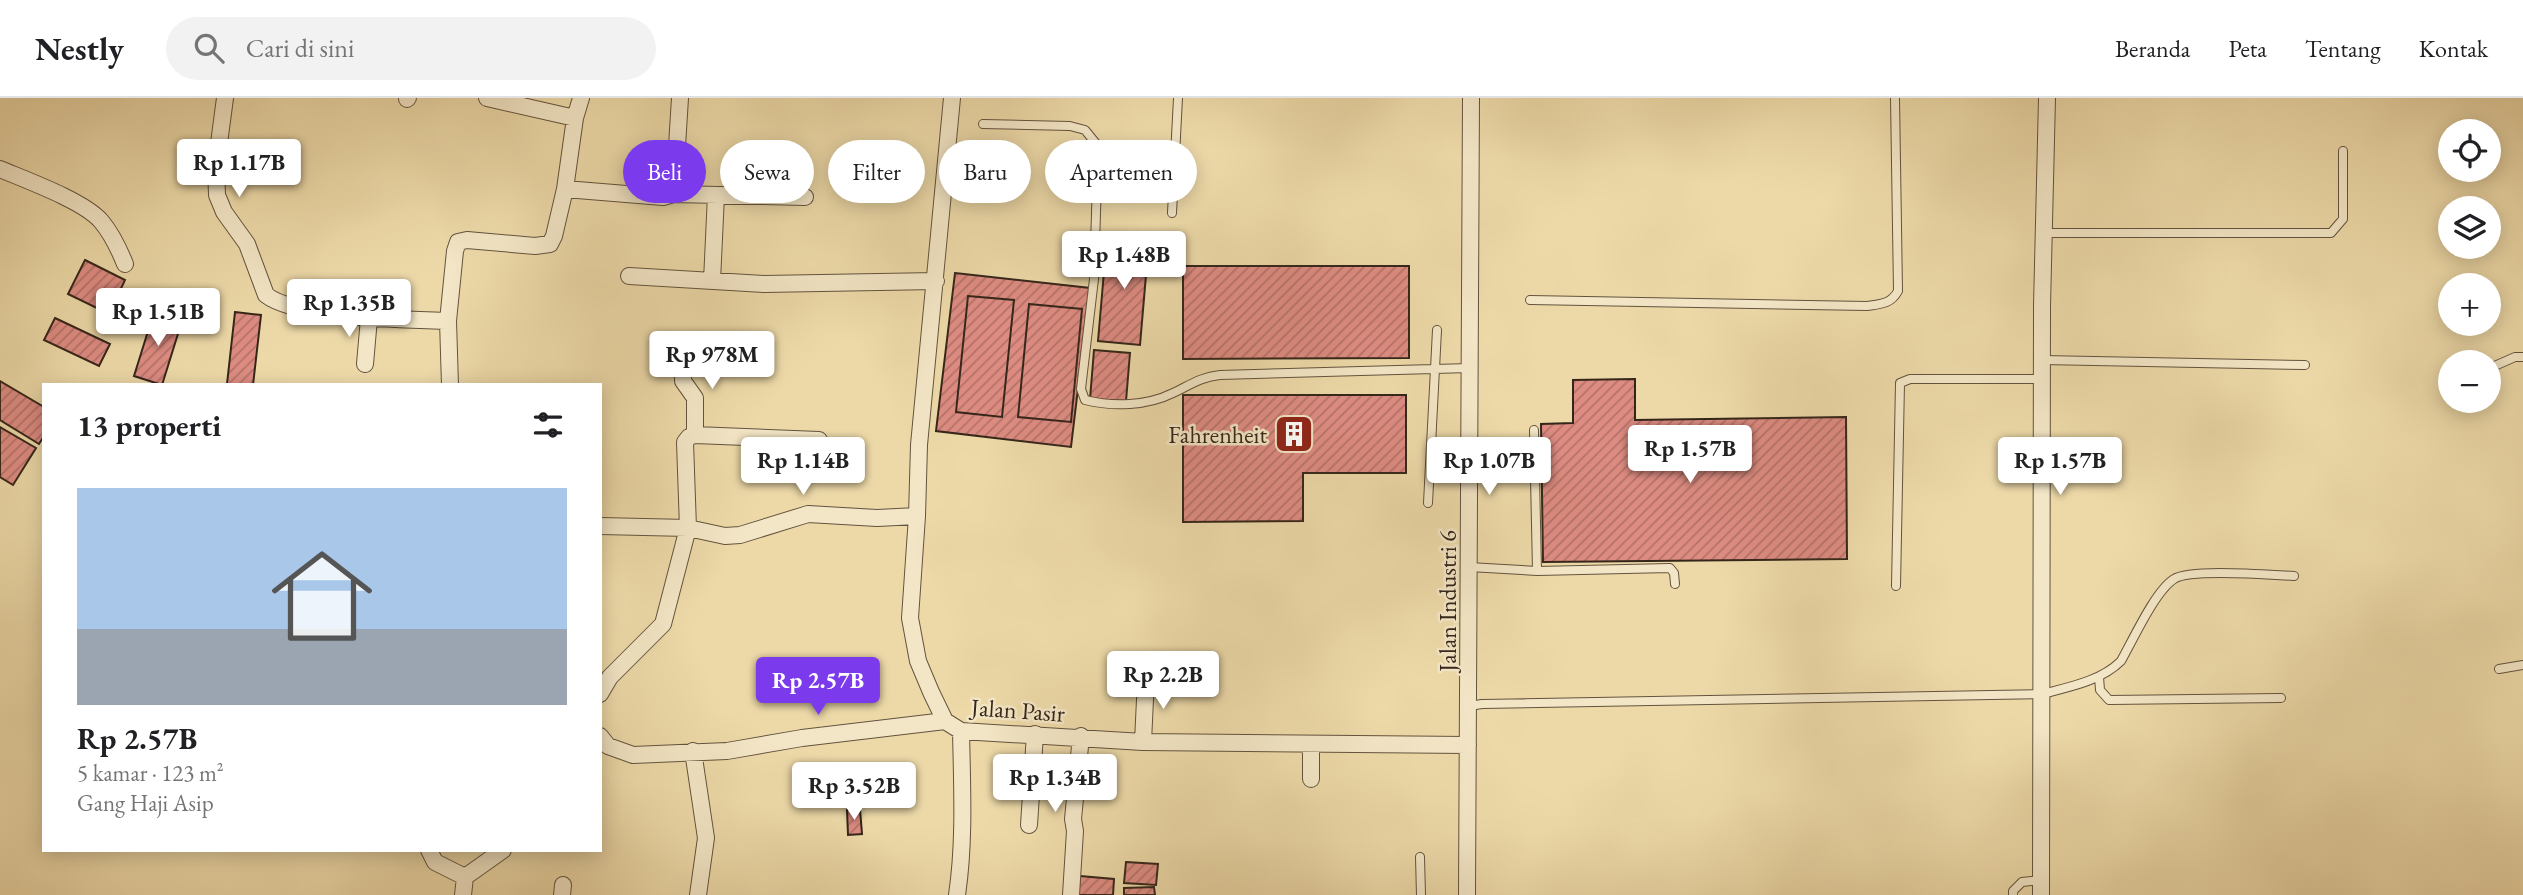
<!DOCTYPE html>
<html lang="id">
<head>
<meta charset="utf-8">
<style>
	body { margin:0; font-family:"EB Garamond",serif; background:#f2f2f2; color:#202124; height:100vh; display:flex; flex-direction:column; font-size:26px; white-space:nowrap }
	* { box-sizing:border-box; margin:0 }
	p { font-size:23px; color:#757577 }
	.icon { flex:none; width:38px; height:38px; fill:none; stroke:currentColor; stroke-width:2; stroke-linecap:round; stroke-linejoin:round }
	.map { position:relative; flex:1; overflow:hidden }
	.details { position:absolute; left:42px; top:285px; width:560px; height:469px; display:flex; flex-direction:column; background:#fff; border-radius:0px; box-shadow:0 4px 18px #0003 }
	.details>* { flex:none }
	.hud { position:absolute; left:623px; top:42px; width:665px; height:63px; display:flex; gap:14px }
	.buttons { position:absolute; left:2438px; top:21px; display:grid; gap:14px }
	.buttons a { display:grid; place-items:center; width:63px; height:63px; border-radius:50%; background:#fff; box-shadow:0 4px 18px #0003; font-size:35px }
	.price { position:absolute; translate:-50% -60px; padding:0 16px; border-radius:7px; background:#fff; color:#222; font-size:23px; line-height:46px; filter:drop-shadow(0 2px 4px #0008) }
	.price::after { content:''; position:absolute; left:50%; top:42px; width:21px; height:16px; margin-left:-10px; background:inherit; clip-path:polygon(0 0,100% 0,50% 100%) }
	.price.on { background:#7c3aed; color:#fff }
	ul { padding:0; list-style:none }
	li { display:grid; align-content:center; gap:14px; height:371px; padding:0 35px }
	li span { display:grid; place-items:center; height:217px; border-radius:0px; color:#555 }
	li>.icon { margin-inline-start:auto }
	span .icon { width:126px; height:126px; fill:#fffc; stroke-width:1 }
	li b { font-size:30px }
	h2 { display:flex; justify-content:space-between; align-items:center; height:84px; padding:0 35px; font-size:30px }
	.tag { padding:0 24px; border-radius:32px; background:#fff; box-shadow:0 4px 18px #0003; font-size:24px; line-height:63px }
	.tag.on { background:#7c3aed; color:#fff }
	header { display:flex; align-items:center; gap:42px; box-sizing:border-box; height:98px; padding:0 35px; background:#fff; border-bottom:2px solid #e0e0e0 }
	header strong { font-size:33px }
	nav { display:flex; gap:38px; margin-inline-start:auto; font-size:24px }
	.search { width:490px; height:63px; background:#f2f2f2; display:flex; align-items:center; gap:18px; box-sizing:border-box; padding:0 24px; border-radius:38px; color:#757577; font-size:26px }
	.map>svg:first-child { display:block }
	.building { fill:url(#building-hatch); stroke:#35261a; stroke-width:2 }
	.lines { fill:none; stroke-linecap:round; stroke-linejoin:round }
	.lane-casing { stroke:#63533e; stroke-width:10 }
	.street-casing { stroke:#63533e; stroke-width:18 }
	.lane { stroke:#f3e6c6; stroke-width:8 }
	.street { stroke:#f3e6c6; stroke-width:16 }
	.labels { text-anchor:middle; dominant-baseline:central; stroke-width:5; stroke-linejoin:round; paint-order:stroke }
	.poi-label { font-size:24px; fill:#35261a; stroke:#f3e6c6; text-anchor:end }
	.street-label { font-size:24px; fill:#35261a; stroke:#f3e6c6 }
</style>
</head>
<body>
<header>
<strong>Nestly</strong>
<div class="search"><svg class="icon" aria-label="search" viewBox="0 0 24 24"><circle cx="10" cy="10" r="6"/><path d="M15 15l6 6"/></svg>Cari di sini</div>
<nav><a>Beranda</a><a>Peta</a><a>Tentang</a><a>Kontak</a></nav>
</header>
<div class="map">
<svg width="2523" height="797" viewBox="0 0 2523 797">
	<defs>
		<pattern id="building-hatch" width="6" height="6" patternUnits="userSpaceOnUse" patternTransform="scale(1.75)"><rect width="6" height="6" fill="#de8c82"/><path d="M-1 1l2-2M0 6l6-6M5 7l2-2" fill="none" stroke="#b5726a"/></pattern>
	</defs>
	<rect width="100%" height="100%" fill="#edd9a8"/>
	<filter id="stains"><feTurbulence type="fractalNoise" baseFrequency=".00286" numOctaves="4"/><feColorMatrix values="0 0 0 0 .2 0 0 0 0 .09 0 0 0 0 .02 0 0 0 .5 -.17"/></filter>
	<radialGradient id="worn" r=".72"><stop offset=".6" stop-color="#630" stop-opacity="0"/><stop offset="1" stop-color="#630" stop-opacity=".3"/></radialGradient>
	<path class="building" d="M1107,139L1149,142L1140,247L1098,243Z
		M85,162L125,182L109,216L68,196Z
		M1183,168H1409V260L1183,261Z
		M955,175L1090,190L1071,349L936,333Z
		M968,198L1014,202L1002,319L956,314Z
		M1029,206L1082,211L1071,324L1018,319Z
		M154,214L182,223L162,287L134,278Z
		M235,214L261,217L253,287L227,286Z
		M55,220L110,246L99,268L44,242Z
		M1094,252L1130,255L1126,303L1090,301Z
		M1635,281V322L1846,319L1847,461L1543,464L1541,326L1573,325V282Z
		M0,283L44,309V338L39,346L0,322Z
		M1183,297H1406V375H1303V423L1183,424Z
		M0,329L36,350L13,387L0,379Z
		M860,711L862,736L848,737L847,712Z
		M1126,764L1158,766L1156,787L1124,785Z
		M1080,778L1114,781L1113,797H1078Z
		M1154,789L1155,797H1124V790Z"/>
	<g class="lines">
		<g class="lane-casing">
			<path id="lane" d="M983,26L1070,28L1085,32L1098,48L1094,181L1081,291L1085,302C1113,309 1147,308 1173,295C1190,287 1201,279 1220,277L1470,270
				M1172,115L1178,0
				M2045,135H2331L2343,121V53
				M1530,202L1867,208C1881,206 1891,206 1898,193L1895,0
				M2042,262L2305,267
				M2490,270L2515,259H2523
				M1534,332L1537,473
				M1428,405L1437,232
				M1469,469L1537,473L1670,470L1674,475L1675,486
				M1896,488L1900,285L1910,281H2042
				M2499,571L2523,567
				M2099,579L2100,592L2109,602L2281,600
				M1469,608L1482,606L2042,596C2069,589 2101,583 2121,563C2133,542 2155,493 2174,481C2190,470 2271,477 2294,478
				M1420,759L1421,797
				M2013,797V793L2022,784L2041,782"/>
		</g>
		<g class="street-casing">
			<path id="street" d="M225,0L216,68L217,97L224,114L247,146L266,197C297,221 407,221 448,223
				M487,0L575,20L565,91
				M952,0L919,347L917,418L910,520L918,563L931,594L945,623L961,633L1143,644L1468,647
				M407,1L408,0
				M575,20L581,0
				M0,71C26,82 84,103 101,123C112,136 119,151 125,166
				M674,96L680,0
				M629,178L764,186L936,183
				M712,183L716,97
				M684,253L683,283L695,300V337
				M365,266L369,220
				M450,287L448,223L455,153L458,144L467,142L535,148L550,146L554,138L565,91L663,99L674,96L805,99
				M600,428L688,430L725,438L740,437L808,416L877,420L917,418
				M600,596L610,579L663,526L688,430L685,344L689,339L695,337L819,342
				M600,638L608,648L633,657L727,653L802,640L945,623
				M1143,644L1146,580
				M693,653L706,740L698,797
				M1311,681V647
				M1029,727L1035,636
				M429,752L435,764L465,779
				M463,797L465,779L503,752
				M562,797L563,787
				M957,797C965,743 962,687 961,633
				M1071,797L1075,733L1073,721L1081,638
				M1467,797L1471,0
				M2041,797L2042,208L2047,0"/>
		</g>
		<use href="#lane" class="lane"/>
		<use href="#street" class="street"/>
	</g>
	<defs>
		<g id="building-square" transform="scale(2.0125)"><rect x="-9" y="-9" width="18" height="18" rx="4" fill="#8f2418" stroke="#f3e6c6"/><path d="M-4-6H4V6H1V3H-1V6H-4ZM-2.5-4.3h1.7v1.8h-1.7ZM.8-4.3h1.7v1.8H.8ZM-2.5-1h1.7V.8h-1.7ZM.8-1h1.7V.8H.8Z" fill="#fff"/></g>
	</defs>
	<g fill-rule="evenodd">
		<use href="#building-square" x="1294" y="336"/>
	</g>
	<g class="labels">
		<g class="poi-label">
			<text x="1267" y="336">Fahrenheit</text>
		</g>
		<g class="street-label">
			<text transform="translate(1447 503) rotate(-90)">Jalan Industri 6</text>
			<text transform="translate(1018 612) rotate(4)">Jalan Pasir</text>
		</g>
	</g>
	<rect width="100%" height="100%" filter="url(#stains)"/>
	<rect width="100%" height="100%" fill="url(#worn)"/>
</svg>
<div class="buttons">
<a><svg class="icon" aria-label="locate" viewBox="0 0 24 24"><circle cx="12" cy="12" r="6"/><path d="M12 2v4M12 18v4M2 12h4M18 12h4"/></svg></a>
<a><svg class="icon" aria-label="layers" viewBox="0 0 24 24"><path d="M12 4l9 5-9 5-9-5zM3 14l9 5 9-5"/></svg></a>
<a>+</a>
<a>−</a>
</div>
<b class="price" style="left:239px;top:101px">Rp 1.17B</b>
<b class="price" style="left:1124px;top:193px">Rp 1.48B</b>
<b class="price" style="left:349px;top:241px">Rp 1.35B</b>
<b class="price" style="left:158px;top:250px">Rp 1.51B</b>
<b class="price" style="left:712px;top:293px">Rp 978M</b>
<b class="price" style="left:1690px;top:387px">Rp 1.57B</b>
<b class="price" style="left:803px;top:399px">Rp 1.14B</b>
<b class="price" style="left:1489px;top:399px">Rp 1.07B</b>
<b class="price" style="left:2060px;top:399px">Rp 1.57B</b>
<b class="price" style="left:1163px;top:613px">Rp 2.2B</b>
<b class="price on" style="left:818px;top:619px">Rp 2.57B</b>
<b class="price" style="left:1055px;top:716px">Rp 1.34B</b>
<b class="price" style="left:854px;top:724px">Rp 3.52B</b>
<div class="hud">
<a class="tag on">Beli</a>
<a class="tag">Sewa</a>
<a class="tag">Filter</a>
<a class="tag">Baru</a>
<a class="tag">Apartemen</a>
</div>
<section class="details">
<h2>13 properti<svg class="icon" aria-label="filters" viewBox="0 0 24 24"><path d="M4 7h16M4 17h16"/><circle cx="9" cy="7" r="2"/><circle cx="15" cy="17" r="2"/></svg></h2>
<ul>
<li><span style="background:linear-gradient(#a9c7e8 65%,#9aa5b1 0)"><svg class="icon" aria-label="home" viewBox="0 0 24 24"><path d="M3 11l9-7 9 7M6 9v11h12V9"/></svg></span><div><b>Rp 2.57B</b><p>5 kamar · 123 m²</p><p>Gang Haji Asip</p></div></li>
</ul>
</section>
</div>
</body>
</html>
